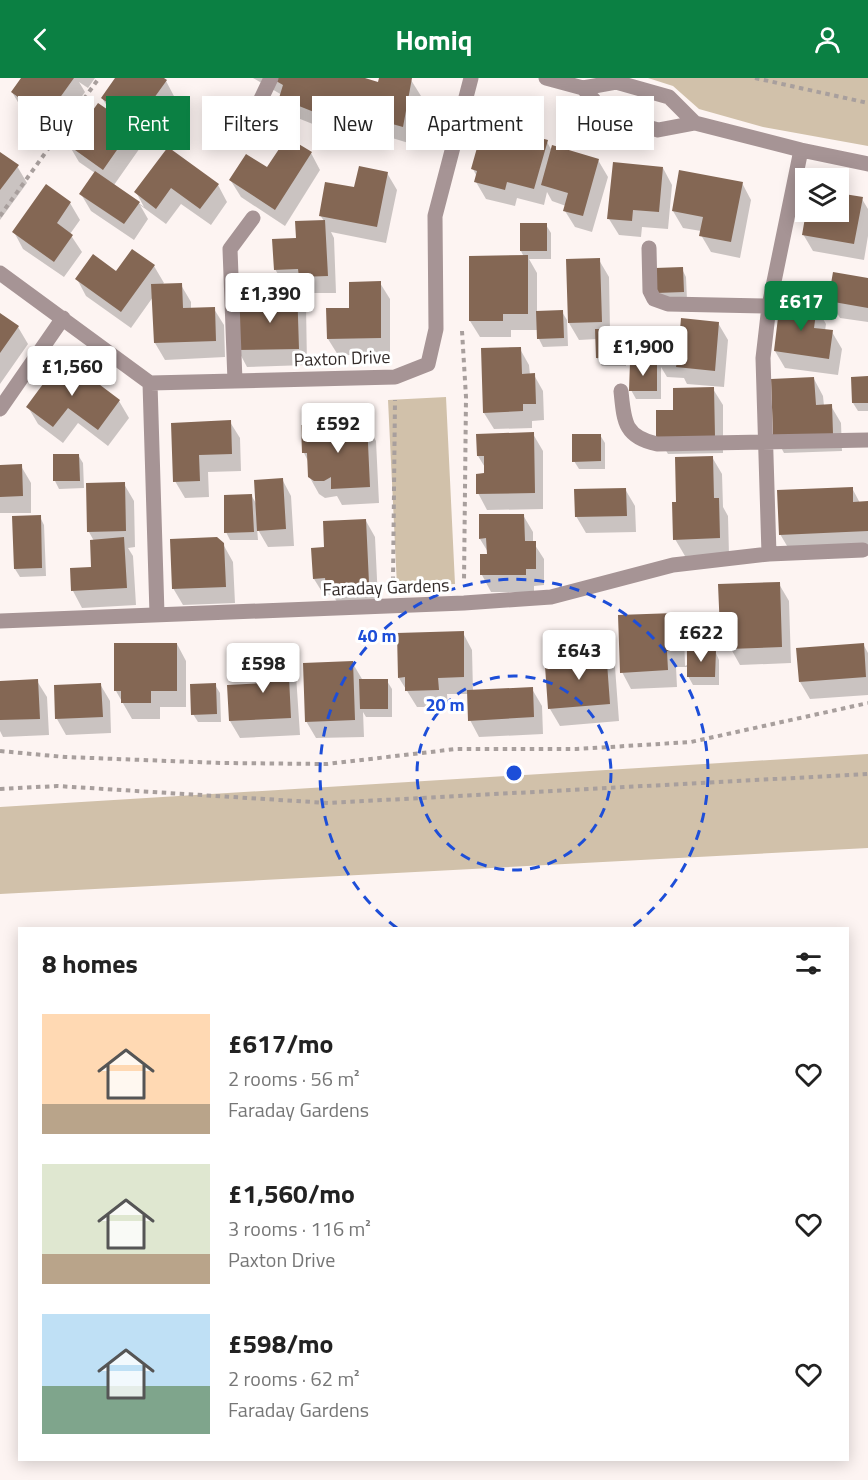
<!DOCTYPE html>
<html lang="en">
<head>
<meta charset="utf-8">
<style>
	body { margin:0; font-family:"Titillium Web",sans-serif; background:#f6f6f6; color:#222; height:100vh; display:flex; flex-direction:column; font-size:22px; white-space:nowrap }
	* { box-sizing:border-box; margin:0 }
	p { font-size:20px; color:#767676 }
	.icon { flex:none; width:33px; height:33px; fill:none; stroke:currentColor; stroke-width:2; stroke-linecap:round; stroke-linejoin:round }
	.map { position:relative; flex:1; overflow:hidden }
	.side { position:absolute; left:18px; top:849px; width:831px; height:534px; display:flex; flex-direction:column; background:#fff; border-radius:0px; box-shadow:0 3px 15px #0003 }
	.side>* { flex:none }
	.top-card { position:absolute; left:18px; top:18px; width:832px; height:54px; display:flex; gap:12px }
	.tools { position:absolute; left:795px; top:90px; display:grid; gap:12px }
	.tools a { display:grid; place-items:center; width:54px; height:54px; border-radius:0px; background:#fff; box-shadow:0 3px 15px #0003; font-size:30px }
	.price { position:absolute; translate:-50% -51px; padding:0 14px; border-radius:6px; background:#fff; color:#222; font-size:20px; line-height:39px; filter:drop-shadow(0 2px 3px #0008) }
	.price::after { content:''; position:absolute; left:50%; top:36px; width:18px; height:14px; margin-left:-9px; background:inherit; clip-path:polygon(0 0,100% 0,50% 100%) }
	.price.on { background:#0b8043; color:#fff }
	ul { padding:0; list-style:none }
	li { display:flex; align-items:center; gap:18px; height:150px; padding:0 24px }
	li span { display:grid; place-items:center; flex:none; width:168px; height:120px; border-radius:0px; color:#555 }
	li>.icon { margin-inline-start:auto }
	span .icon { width:72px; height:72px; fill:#fffc; stroke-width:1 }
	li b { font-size:26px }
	h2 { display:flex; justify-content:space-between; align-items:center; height:72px; padding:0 24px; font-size:26px }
	.pill { padding:0 21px; border-radius:0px; background:#fff; box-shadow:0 3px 15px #0003; font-size:21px; line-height:54px }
	.pill.on { background:#0b8043; color:#fff }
	header { display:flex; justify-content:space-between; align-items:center; height:78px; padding:0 24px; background:#0b8043; color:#fff; font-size:27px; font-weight:700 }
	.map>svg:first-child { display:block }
	.green { fill:#d1c1aa }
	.shadow { fill:#0003 }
	.building { fill:#846754 }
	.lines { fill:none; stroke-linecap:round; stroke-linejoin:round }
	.path { stroke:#a89f9d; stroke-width:4; stroke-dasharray:4.5 4.5; stroke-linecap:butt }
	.minor { stroke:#a69495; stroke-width:15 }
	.ring { fill:none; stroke:#1d4ed8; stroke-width:3; stroke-dasharray:10 8 }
	.labels { text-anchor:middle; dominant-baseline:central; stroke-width:6; stroke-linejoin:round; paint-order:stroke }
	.street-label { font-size:18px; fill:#342c2a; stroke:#fff }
	.centre { fill:#1d4ed8; stroke:#fff; stroke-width:3 }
	.ring-label { font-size:18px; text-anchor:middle; font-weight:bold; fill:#1d4ed8; stroke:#fff; stroke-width:6; stroke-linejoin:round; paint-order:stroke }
</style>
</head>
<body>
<header><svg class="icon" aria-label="back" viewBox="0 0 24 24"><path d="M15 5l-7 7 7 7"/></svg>Homiq<svg class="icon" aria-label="person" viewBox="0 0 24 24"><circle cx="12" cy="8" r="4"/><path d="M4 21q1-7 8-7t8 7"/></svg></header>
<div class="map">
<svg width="868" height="1402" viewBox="0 0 868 1402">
	<rect width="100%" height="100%" fill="#fdf4f2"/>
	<path class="green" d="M648,0H868V68L763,49L699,31L673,8Z
		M446,319L455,506L397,508L388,322Z
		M868,676V770L0,816V729Z"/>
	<path class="shadow" d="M22,0H95L88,10L79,4L85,14L56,55L22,31L12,14Z
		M117,0H161L166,3L175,20L146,60L132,51L142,67L114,107L144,129L136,114L168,71L218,107L227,124L211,147L181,126L166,146L140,127L148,141L134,162L91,133L81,116L95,95L79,84L69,67L112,36L102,20Z
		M253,0H360L379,5L381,0L411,2L421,18L412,66L382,57L378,49L339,39L333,54L290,37L280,20L282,17Z
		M547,64L552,73L598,82L608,99L592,154L575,149L565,133L566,128L552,123L547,114L544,127L517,120L515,128L486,121L476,104L477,99L473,91Z
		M0,75L17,88L27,105L0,142Z
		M311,75L320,92L285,148L241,119L231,103Z
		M663,90L672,107L668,151L642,149L641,159L619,157L609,141Z
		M387,95L397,112L386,165L331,154L334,160L336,215H310L306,207L295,208L306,227L307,287L247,289L238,272L272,233L286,210L275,191L298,161L324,143L320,137Z
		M742,105L751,122L740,180L711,174L701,157V153L683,150L673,133Z
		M862,121L868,131V158L864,182L813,173L803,156L807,134H838Z
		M70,125L80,142L70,156L82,174L64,199L23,171L14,154Z
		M546,147L551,155V181H529L537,195V235L562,234L567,242L568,268L543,269L539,261L538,252H511V259H480L470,243L524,179L521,173Z
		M599,182L609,199L610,252H621L626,260V288H602L597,280V261L579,262L569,245Z
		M154,188L164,205L162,207H181L191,224V231H214L224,247L225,279L165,282L155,265L153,219L131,250L86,218L77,201Z
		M682,191L686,199L687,222L662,223L657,215Z
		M868,201V244L840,240L830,223Z
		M380,205L390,221V277H338L328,261L351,231Z
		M816,229L826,246L825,253L832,254L842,271L838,297L785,290L775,273Z
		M0,236L18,249L28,266L0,306Z
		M718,245L728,262L724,309L687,306L684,300L667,299L661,289V321H636L631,312L632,285L660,286L657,282L680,265Z
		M520,271L529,287L530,297H534L543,313L544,342L532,343V350L494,351L484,335Z
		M868,300V333H858L853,325Z
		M814,301L823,318L824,328H831L841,345L842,373L784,375L775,358Z
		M713,311L723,327V375L668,376L658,359L675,333Z
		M119,323L129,340L108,368L78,345L63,365L38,346L28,329Z
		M230,344L240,360L241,393L208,394L209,419L185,420L175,403L173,346Z
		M366,346L376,363L379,425L342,427L337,418L325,420L319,416L309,398L308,383L304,375Z
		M533,356L543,373V431L487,432L478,415L486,396V391L478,378Z
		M600,357L605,365V391H579L574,383Z
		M78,377L83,385L84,410L59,411L55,403Z
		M712,379L722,396L723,429L728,438L729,477L685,478L675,461L677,425Z
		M0,388H21L31,405V435H0Z
		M282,401L291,418L294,468L268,469L257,450L258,462H230L226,454L251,417L257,427Z
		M124,406L134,423L135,469L128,470L133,478L136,527L82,530L73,513L72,491L93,490L94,463L89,454Z
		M852,410L860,425H868V470L790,473L780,456Z
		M625,411L635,428L636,454L586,455L576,438Z
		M523,437L533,454V464L544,481V507L534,508V514H491L482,497L488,474L480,461Z
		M40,439L44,447L46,498L20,499L15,491Z
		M366,443L375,459L378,522L337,524L333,517H324L314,501L325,471Z
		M223,466L233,484L235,525L183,527L173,510Z
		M779,506L789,523L791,585L740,587L721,553Z
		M674,536L684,553L685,588L715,573L719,582V607H693L688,598V589H676L677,609L631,611L622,594Z
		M463,555L472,572L473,614L532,611L542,628L543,656L479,659L470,642L469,616H447L448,629H417L399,600Z
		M177,566L186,583V629H160V641H132L116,613Z
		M863,566L868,575V617L810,621L800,604Z
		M605,572L615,589L619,643L560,648L550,631L547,589L575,587Z
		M287,580L296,597L300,657L240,660L230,643Z
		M352,584L362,601L387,603L392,611V639H366L363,634L364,659L316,660L306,643Z
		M37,603L47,619L49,657L3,659L0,653V604Z
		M100,606L110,623L111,655L66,657L57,641Z
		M215,607L220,615L221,644H198L193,636Z"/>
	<path class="building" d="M21,0H74L46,39L11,14Z
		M115,0H164L167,2L136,45L101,20Z
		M271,0H365L378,4L379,0H412L403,49L371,40L372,34L330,23L324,38L279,20L283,7Z
		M98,25L133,49L103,92L68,67Z
		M484,45L548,62L534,111L507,104L505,112L474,104L477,93L471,91Z
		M287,59L312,74L275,132L229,102L246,76L267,89Z
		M552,67L599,81L583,138L563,133L568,115L541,107Z
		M168,69L219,106L200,131L171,110L156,131L134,114Z
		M0,74L19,87L0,112Z
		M613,84L663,89L659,134L633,132L632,143L607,141Z
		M359,88L388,94L377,149L319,138L325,104L354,109Z
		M679,92L743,104L731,164L699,158L703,139L672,133Z
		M95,93L140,124L124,146L79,116Z
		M46,106L71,124L57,145L73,157L54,184L12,154Z
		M838,115L863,119L854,166L802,157L806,134H838Z
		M325,142L328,198L299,199L298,191L274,192L272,161L296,160L295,143Z
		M520,145H547V173H520Z
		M132,171L155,187L121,234L75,201L93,176L116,193Z
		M528,177V236H503V243H469V178Z
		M600,180L602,244L568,245L566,181Z
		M683,189L684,214L656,215L655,190Z
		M833,194L868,200V230L828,223Z
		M381,203V260L327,261L326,230H349V204Z
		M182,205L183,230L215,229L216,263L154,265L151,206Z
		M297,208L299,271L236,272L235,233L270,232V210Z
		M780,223L817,228L814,250L833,252L829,281L774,273Z
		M563,232L564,260L537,261L536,233Z
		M0,235L19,248L0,275Z
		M681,240L719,244L715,293L676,289L677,284L656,282L657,261L679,264Z
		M595,251H622V280H596Z
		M521,269L522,296L535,295L536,326H523V333L483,335L481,270Z
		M63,279L120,322L98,352L68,330L53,349L26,329Z
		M630,284H657V313H629Z
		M868,298V325H852L851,299Z
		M814,299L816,327L832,326L833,356L773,358L771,301Z
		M714,309L715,359H656V332H673V310Z
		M231,342L232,376L199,377L200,403L173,404L171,345Z
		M367,344L370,409L331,411V399L324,403H314L308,399L307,375H302L301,347Z
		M534,354L535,415L476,416V396L484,395V378H477L476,356Z
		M572,356H601V383L572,384Z
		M53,376H79L80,403H53Z
		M713,378L714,420H719L720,460L673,462L672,424H676L675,379Z
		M22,386L23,418L0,419V387Z
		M283,400L286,451L257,453L254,402Z
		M125,404L126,453L87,454L86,405Z
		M853,409V424L868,423V453L779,457L777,412Z
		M626,410L627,438L575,439L574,411Z
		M252,416L254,454L224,455V417Z
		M479,436H524L525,463H536V491H526V497H480V476H487L486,460L479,461Z
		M41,437L42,490L14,491L12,438Z
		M366,441L369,505L326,508L325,500L313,501L311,470L324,469L323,443Z
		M124,459L127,510L71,513L70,490L91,489L90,462Z
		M217,459L224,465L226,509L172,511L170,461Z
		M780,504L782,569L729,571V553H720L718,506Z
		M675,535L676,572L667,573L668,592L620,595L618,537Z
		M464,553V599L438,600L439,612L405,613V599L398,600L397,555Z
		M114,565H177V613H151V625H121V613H114Z
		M864,565L866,599L799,604L796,570Z
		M606,571L610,626L548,631L545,588L573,585L572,573Z
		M687,572H716L715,599H687Z
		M288,579L291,640L229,643L227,607L263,605L261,581Z
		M353,583L355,642L305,644L303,585Z
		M38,601L40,641L0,642V603Z
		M359,601H388V631H360Z
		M101,605L103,639L55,641L54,607Z
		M216,605L217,636L191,637L190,606Z
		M533,609L534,639L468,643L467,612Z"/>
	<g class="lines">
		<path class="path" d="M755,0L868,25
			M0,138L99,0
			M462,253L466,319L464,503
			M393,503L395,322
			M0,673L65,679L221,685L327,686L456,671H577L691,664L868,625
			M0,711L57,708L328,725L868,696"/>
		<path class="minor" d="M546,0L583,10L616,4L669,19L695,45L658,52L608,38L583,10
			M695,45L801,72L868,86
			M215,54L249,46L271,0
			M649,170L650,213L654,221L668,226L769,228
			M0,195L150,305L395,299L428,286L436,251L435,138L471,0
			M235,303L230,171L253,140
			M150,305L157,536
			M621,313C624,343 624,359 657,366L868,362
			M0,331L63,240
			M769,476L763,280L769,228L801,72
			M0,543L464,525L551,519L673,487L769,476L863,472"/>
	</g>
	<g class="ring">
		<circle cx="514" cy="695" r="97"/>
		<path d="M397 850A194 194 0 1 1 631 850"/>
	</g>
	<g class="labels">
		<g class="street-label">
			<text transform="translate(342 280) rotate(-2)">Paxton Drive</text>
			<text transform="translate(386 509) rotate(-2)">Faraday Gardens</text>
		</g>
	</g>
	<circle cx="514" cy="695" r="9" class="centre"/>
	<g class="ring-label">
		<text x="377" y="564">40 m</text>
		<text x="445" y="633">20 m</text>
	</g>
</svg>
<div class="tools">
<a><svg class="icon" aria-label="layers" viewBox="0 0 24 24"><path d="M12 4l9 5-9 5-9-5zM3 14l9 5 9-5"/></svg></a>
</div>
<b class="price" style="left:270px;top:246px">£1,390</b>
<b class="price on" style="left:801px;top:254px">£617</b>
<b class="price" style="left:643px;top:299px">£1,900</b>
<b class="price" style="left:72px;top:319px">£1,560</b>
<b class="price" style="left:338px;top:376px">£592</b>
<b class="price" style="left:701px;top:585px">£622</b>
<b class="price" style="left:579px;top:603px">£643</b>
<b class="price" style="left:263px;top:616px">£598</b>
<div class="top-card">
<a class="pill">Buy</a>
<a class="pill on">Rent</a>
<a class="pill">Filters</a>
<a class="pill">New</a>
<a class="pill">Apartment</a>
<a class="pill">House</a>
</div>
<section class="side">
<h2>8 homes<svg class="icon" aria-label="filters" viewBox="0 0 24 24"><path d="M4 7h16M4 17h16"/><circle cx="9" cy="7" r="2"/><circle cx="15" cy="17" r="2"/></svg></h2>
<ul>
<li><span style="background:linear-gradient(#ffd9b3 75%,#b9a48a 0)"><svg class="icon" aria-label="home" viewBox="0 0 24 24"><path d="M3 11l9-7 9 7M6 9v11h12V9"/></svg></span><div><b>£617/mo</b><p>2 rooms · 56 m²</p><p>Faraday Gardens</p></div><svg class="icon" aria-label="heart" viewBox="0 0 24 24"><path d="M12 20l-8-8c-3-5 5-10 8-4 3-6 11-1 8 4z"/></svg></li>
<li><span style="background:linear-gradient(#dfe7d0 75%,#b9a48a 0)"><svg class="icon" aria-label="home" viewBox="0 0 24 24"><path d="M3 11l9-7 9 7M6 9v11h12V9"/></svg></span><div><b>£1,560/mo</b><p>3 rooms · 116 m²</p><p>Paxton Drive</p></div><svg class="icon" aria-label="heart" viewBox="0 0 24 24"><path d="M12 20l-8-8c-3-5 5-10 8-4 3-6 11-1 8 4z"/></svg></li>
<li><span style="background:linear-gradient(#bfe0f5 60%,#7fa58c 0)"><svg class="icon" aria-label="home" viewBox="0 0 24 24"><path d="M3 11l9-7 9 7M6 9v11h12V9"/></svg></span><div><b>£598/mo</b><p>2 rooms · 62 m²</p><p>Faraday Gardens</p></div><svg class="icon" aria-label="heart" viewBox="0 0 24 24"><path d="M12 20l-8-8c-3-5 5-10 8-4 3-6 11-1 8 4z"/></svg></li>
</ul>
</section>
</div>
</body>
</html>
